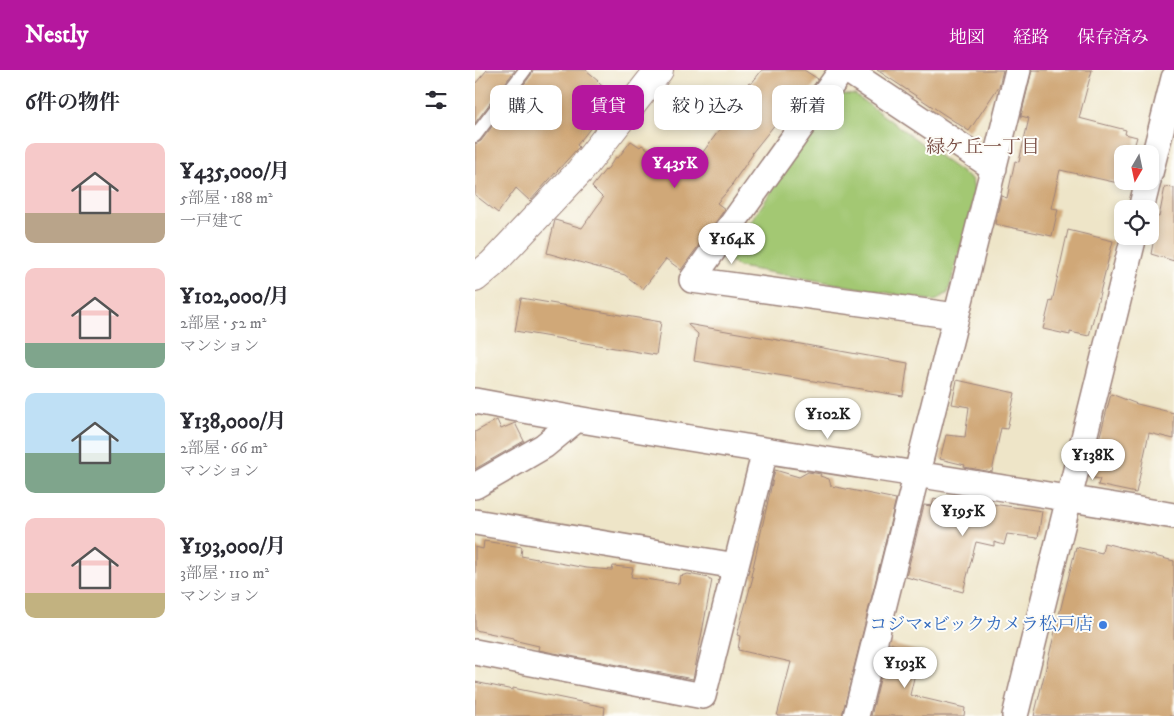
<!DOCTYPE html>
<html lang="ja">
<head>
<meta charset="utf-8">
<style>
	body { margin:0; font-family:"IM FELL DW Pica","Noto Serif JP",serif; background:#f7f7f7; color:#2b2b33; height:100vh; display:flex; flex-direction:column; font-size:19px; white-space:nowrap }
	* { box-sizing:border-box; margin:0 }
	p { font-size:16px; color:#7c7c81 }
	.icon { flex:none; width:28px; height:28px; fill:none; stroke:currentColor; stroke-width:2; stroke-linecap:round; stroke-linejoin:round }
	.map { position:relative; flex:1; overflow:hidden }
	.drawer { display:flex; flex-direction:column; background:#fff; width:475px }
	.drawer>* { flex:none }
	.guide { position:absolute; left:15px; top:15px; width:475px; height:45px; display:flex; gap:10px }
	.needle { width:32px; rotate:189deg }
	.buttons { position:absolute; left:639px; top:75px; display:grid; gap:10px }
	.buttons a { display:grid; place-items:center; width:45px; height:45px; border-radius:10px; background:#fff; box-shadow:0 2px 8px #0003; font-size:25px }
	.price { position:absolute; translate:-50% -42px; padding:0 11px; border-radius:18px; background:#fff; color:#222; font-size:16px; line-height:32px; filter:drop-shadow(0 1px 2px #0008) }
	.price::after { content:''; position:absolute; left:50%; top:30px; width:15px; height:11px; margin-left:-8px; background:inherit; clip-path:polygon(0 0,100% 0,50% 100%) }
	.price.selected { background:#b5179e; color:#fff }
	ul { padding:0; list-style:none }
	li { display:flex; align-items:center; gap:15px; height:125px; padding:0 25px }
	li span { display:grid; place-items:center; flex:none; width:140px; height:100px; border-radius:10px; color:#555 }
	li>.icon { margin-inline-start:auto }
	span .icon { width:60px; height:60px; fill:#fffc; stroke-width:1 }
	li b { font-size:21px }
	h2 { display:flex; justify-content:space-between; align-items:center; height:60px; padding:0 25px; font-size:21px }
	.tag { padding:0 18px; border-radius:10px; background:#fff; box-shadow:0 2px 8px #0003; font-size:18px; line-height:45px }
	.tag.selected { background:#b5179e; color:#fff }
	header { display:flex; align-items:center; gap:30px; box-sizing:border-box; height:70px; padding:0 25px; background:#b5179e; color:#fff }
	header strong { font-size:24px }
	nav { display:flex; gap:28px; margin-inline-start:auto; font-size:18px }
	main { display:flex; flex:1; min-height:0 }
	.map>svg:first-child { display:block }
	.green { fill:#a3c873; stroke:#76744f }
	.building { fill:#d0a878 }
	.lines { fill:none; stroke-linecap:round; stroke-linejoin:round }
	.service-casing { stroke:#9c827a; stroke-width:15 }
	.minor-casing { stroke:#9c827a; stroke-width:28 }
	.tertiary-casing { stroke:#9c827a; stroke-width:30 }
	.service { stroke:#fff; stroke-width:12 }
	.minor { stroke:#fff; stroke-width:25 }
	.tertiary { stroke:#fff; stroke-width:28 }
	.shop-dot { fill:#3f7fe0; stroke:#fdfcf7; stroke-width:2 }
	.labels { text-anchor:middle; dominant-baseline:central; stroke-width:4; stroke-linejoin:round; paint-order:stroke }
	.shop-label { font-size:18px; fill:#366cbe; stroke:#fdfcf7; text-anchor:end }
	.neighbourhood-label { font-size:19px; fill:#794f46; stroke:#fdfcf7 }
</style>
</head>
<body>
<header>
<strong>Nestly</strong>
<nav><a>地図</a><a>経路</a><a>保存済み</a></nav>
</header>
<main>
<section class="drawer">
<h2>6件の物件<svg class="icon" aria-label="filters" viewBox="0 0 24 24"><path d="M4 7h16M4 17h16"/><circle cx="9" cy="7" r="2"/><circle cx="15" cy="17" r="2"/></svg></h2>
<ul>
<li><span style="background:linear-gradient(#f6c9c9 70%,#b9a48a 0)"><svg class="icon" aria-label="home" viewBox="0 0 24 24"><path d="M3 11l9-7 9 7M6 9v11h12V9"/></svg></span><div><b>¥435,000/月</b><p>5部屋 · 188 m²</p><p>一戸建て</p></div></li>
<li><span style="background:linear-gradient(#f6c9c9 75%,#7fa58c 0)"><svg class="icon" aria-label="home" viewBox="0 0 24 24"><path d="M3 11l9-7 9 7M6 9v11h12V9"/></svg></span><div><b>¥102,000/月</b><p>2部屋 · 52 m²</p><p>マンション</p></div></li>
<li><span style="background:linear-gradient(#bfe0f5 60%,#7fa58c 0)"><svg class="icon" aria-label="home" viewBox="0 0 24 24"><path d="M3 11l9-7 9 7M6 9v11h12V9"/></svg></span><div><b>¥138,000/月</b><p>2部屋 · 66 m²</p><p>マンション</p></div></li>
<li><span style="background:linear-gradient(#f6c9c9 75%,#c2b280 0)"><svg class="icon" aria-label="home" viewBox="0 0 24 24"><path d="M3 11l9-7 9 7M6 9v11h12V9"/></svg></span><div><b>¥193,000/月</b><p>3部屋 · 110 m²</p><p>マンション</p></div></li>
</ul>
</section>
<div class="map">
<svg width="699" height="646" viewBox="0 0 699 646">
	<rect width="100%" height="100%" fill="#fdfcf7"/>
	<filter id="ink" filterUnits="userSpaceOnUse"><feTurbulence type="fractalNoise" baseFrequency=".02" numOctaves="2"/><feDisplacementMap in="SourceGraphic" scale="10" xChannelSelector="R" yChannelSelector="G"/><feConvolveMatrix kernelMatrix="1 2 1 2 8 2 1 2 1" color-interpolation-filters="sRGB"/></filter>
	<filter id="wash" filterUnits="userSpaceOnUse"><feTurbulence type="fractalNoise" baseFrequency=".0096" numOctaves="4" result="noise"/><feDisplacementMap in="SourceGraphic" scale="20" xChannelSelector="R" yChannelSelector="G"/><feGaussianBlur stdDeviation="1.12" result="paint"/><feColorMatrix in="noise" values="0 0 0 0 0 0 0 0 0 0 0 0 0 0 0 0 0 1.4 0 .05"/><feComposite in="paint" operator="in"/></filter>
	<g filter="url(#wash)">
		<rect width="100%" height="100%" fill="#eee5c8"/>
		<path class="green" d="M362,24L380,25L497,110L500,126L473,223L460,231L264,197L251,189Z"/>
		<g id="blocks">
			<path class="building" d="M12,0H40L0,53V14Z
				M58,0H111L123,10L122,11L126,15L141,26L102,75L104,77L101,80L55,131L41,118L23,143L0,125V74L6,71L56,5Z
				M287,0H329L343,9L323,37L317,33L277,83L278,84L257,114L258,115L242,133L250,139L206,200L191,189L168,219L150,205L72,183L80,150L107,158L128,128L117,117L130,100L131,101L141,87L143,88L156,71L165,77L167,75L211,105L245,59L244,58L274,13L276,14Z
				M402,0H528L524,16L494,61Z
				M557,0H617L604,48L651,60L650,64L662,67L657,84H646L643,113L585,100L576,138L583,139L577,166L520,154L526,126L532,128L540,91L544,92L554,48L546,46Z
				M690,117L699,118V191L676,184L679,168L674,167L680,146L684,147Z
				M593,160L638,171L614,266L595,262V265L568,259L575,231L577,232Z
				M46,228L186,252L181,285L40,261Z
				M212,254L433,293L428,326L219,291L223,264Z
				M482,310L540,323L532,359L526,358L517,402L489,397L490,395L465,389L471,365L490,367L494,337L477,334Z
				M636,324L662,334L699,343V369L674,363L661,423L623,415L625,409L614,407Z
				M22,350L26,359L40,353L49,371L0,399V362Z
				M300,400L324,407L333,402L346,404L345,406L354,409L356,416L421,429L367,646H302L316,592L263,580L265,566L262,565L278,507L276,506Z
				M481,425L511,430L510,433L567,441L563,468L532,464L529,475L519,472V476L501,472L488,522L431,507L449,435L457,436L459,428L478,434Z
				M9,471L47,477L46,486L111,498L137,500L138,496L158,498L156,507L204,514L205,506L213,504L234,508V510H237L218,609L63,580L64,576L38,570V568L0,560V477L8,479Z
				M629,473L699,491V646H559L601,477L627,483Z
				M414,573L445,582L435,625L490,638L489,646H396Z
				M0,612L38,620V618L130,637L129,646H0Z"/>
		</g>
	</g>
	<g filter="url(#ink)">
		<use href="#blocks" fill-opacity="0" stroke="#9c827a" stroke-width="1"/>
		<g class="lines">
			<g class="service-casing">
				<path id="service" d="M0,66L50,0"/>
			</g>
			<g class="minor-casing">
				<path id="minor" d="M367,0L217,210L481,246
					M372,0L519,98
					M675,103L699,8
					M666,139L673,111
					M0,331C232,374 466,406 699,446
					M0,416L69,376L102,349
					M0,452L261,496
					M0,582L228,626L290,381
					M381,646L543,0
					M540,646L659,166"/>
			</g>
			<g class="tertiary-casing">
				<path id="tertiary" d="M0,208L17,194L105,101L184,0"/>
			</g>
			<use href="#service" class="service"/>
			<use href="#minor" class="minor"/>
			<use href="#tertiary" class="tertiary"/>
		</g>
	</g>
	<circle class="shop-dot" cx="628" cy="555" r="5"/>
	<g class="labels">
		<g class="shop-label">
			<text x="618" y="555">コジマ×ビックカメラ松戸店</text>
		</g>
		<g class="neighbourhood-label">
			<text x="508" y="77">緑ケ丘一丁目</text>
		</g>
	</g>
</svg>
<div class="buttons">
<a><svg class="needle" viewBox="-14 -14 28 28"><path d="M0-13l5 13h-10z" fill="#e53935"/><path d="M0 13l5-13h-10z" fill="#7c7c81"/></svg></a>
<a><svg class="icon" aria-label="locate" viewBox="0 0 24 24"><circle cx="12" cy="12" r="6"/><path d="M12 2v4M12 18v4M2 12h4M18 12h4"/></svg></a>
</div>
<b class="price selected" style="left:200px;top:119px">¥435K</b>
<b class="price" style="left:257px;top:195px">¥164K</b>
<b class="price" style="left:353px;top:370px">¥102K</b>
<b class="price" style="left:618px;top:411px">¥138K</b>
<b class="price" style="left:488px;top:467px">¥195K</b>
<b class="price" style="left:430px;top:619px">¥193K</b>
<div class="guide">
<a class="tag">購入</a>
<a class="tag selected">賃貸</a>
<a class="tag">絞り込み</a>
<a class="tag">新着</a>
</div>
</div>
</main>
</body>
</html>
